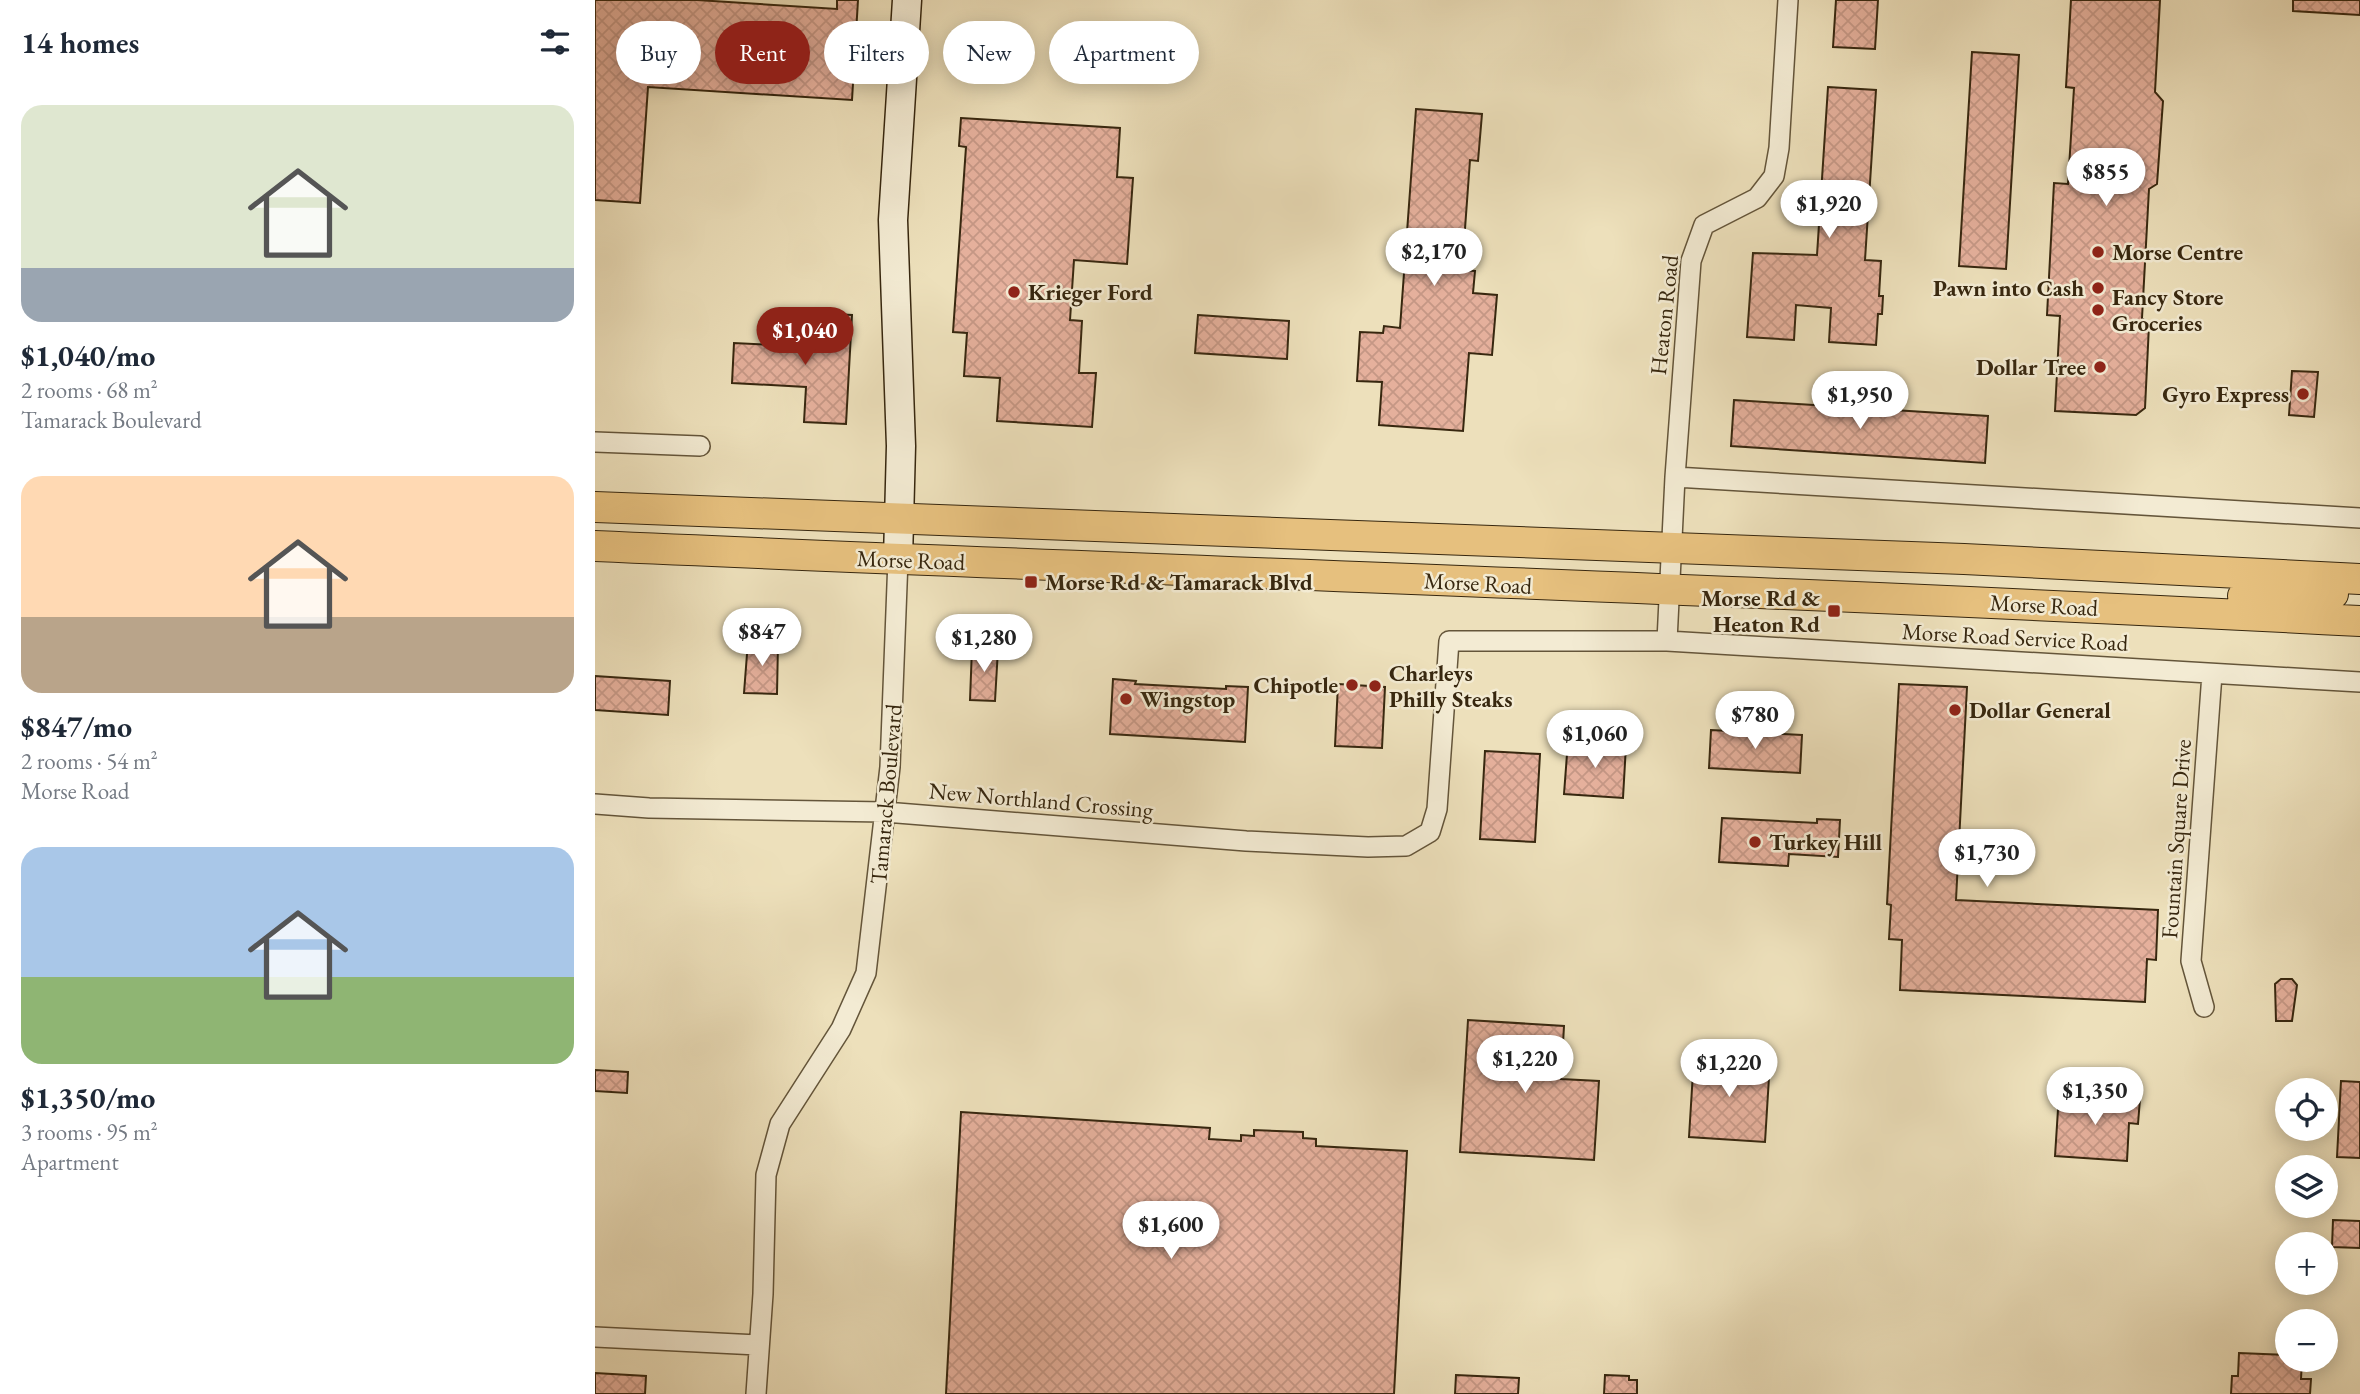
<!DOCTYPE html>
<html lang="en">
<head>
<meta charset="utf-8">
<style>
	body { margin:0; font-family:"EB Garamond",serif; background:#f2f2f3; color:#1f2937; height:100vh; display:flex; flex-direction:column; font-size:26px; white-space:nowrap }
	* { box-sizing:border-box; margin:0 }
	p { font-size:23px; color:#747a83 }
	.icon { flex:none; width:38px; height:38px; fill:none; stroke:currentColor; stroke-width:2; stroke-linecap:round; stroke-linejoin:round }
	.map { position:relative; flex:1; overflow:hidden }
	.sheet { display:flex; flex-direction:column; background:#fff; width:595px }
	.sheet>* { flex:none }
	.guide { position:absolute; left:21px; top:21px; width:665px; height:63px; display:flex; gap:14px }
	.fabs { position:absolute; left:1680px; top:1078px; display:grid; gap:14px }
	.fabs a { display:grid; place-items:center; width:63px; height:63px; border-radius:50%; background:#fff; box-shadow:0 4px 18px #0003; font-size:35px }
	.price { position:absolute; translate:-50% -60px; padding:0 16px; border-radius:24px; background:#fff; color:#222; font-size:23px; line-height:46px; filter:drop-shadow(0 2px 4px #0008) }
	.price::after { content:''; position:absolute; left:50%; top:42px; width:21px; height:16px; margin-left:-10px; background:inherit; clip-path:polygon(0 0,100% 0,50% 100%) }
	.price.selected { background:#8f2418; color:#fff }
	ul { padding:0; list-style:none }
	li { display:grid; align-content:center; gap:14px; height:371px; padding:0 21px }
	li span { display:grid; place-items:center; height:217px; border-radius:21px; color:#555 }
	li>.icon { margin-inline-start:auto }
	span .icon { width:126px; height:126px; fill:#fffc; stroke-width:1 }
	li b { font-size:30px }
	h2 { display:flex; justify-content:space-between; align-items:center; height:84px; padding:0 21px; font-size:30px }
	.pill { padding:0 24px; border-radius:32px; background:#fff; box-shadow:0 4px 18px #0003; font-size:24px; line-height:63px }
	.pill.selected { background:#8f2418; color:#fff }
	main { display:flex; flex:1; min-height:0 }
	.map>svg:first-child { display:block }
	.building { fill:url(#building-cross-hatch); stroke:#37270f; stroke-width:2 }
	.lines { fill:none; stroke-linecap:round; stroke-linejoin:round }
	.street-casing { stroke:#64553a; stroke-width:22 }
	.secondary-casing { stroke:#37270f; stroke-width:31 }
	.primary-casing { stroke:#37270f; stroke-width:32 }
	.street { stroke:#f3ebd3; stroke-width:19 }
	.secondary { stroke:#f3ebd3; stroke-width:28 }
	.primary { stroke:#e6c07e; stroke-width:30 }
	.poi-dot { fill:#8f2418; stroke:#f3ebd3; stroke-width:2.5 }
	.labels { text-anchor:middle; dominant-baseline:central; stroke-width:5; stroke-linejoin:round; paint-order:stroke }
	.poi-label { font-size:23px; font-weight:bold; fill:#37270f; stroke:#f3ebd3; text-anchor:start }
	.street-label { font-size:23px; fill:#37270f; stroke:#f3ebd3 }
</style>
</head>
<body>
<main>
<section class="sheet">
<h2>14 homes<svg class="icon" aria-label="filters" viewBox="0 0 24 24"><path d="M4 7h16M4 17h16"/><circle cx="9" cy="7" r="2"/><circle cx="15" cy="17" r="2"/></svg></h2>
<ul>
<li><span style="background:linear-gradient(#dfe7d0 75%,#9aa5b1 0)"><svg class="icon" aria-label="home" viewBox="0 0 24 24"><path d="M3 11l9-7 9 7M6 9v11h12V9"/></svg></span><div><b>$1,040/mo</b><p>2 rooms · 68 m²</p><p>Tamarack Boulevard</p></div></li>
<li><span style="background:linear-gradient(#ffd9b3 65%,#b9a48a 0)"><svg class="icon" aria-label="home" viewBox="0 0 24 24"><path d="M3 11l9-7 9 7M6 9v11h12V9"/></svg></span><div><b>$847/mo</b><p>2 rooms · 54 m²</p><p>Morse Road</p></div></li>
<li><span style="background:linear-gradient(#a9c7e8 60%,#8fb573 0)"><svg class="icon" aria-label="home" viewBox="0 0 24 24"><path d="M3 11l9-7 9 7M6 9v11h12V9"/></svg></span><div><b>$1,350/mo</b><p>3 rooms · 95 m²</p><p>Apartment</p></div></li>
</ul>
</section>
<div class="map">
<svg width="1765" height="1394" viewBox="0 0 1765 1394">
	<defs>
		<pattern id="building-cross-hatch" width="8" height="8" patternUnits="userSpaceOnUse" patternTransform="scale(1.75)"><rect width="8" height="8" fill="#e5b09c"/><path d="M0 0l8 8M0 8l8-8" fill="none" stroke="#c59785"/></pattern>
	</defs>
	<rect width="100%" height="100%" fill="#ede0bb"/>
	<filter id="stains"><feTurbulence type="fractalNoise" baseFrequency=".00286" numOctaves="4"/><feColorMatrix values="0 0 0 0 .2 0 0 0 0 .09 0 0 0 0 .02 0 0 0 .5 -.17"/></filter>
	<radialGradient id="worn" r=".72"><stop offset=".6" stop-color="#630" stop-opacity="0"/><stop offset="1" stop-color="#630" stop-opacity=".3"/></radialGradient>
	<path class="building" d="M0,0H102L242,9V0H263L257,100L53,87L45,203L0,200Z
		M1241,0H1283L1280,49L1238,47Z
		M1476,0H1565L1560,92L1568,101L1562,184L1554,189L1547,318L1554,325L1550,408L1541,415L1460,411L1465,316L1452,315L1459,183L1473,184L1479,88L1471,87Z
		M1698,0H1765V15L1698,11Z
		M1377,52L1424,55L1411,269L1364,266Z
		M1233,87L1281,90L1270,260L1286,261L1284,296H1288L1287,314H1283L1281,345L1234,342L1236,308L1201,305L1199,340L1152,337L1158,253L1222,255Z
		M821,109L887,114L883,161L875,160L867,270L880,271L878,293L902,295L897,355L874,353L868,431L784,425L787,382L762,381L765,332L788,333L789,326L805,328Z
		M366,118L525,128L522,177L538,178L532,264L479,260L475,320L487,321L484,373H501L497,427L402,421L405,378L369,376L372,333L358,332L371,147L364,146Z
		M217,313L257,315L251,424L209,422L211,387L137,383L139,343L216,347Z
		M603,315L694,321L692,359L600,353Z
		M1697,371L1723,372L1719,417L1694,415Z
		M1139,400L1393,416L1390,463L1136,446Z
		M153,641L183,643L182,694L149,693Z
		M377,648L403,649L400,701L375,700Z
		M0,676L75,681L73,715L0,710Z
		M518,679L541,681L540,684L631,689V686L653,687L650,742L515,734Z
		M743,684L790,687L787,748L740,746Z
		M1304,684L1372,687L1361,900L1563,910L1561,960L1552,959L1550,1002L1305,990L1307,940L1294,939L1296,905L1292,904Z
		M1116,730L1207,735L1205,773L1114,768Z
		M973,741L1031,745L1028,798L969,794Z
		M890,751L945,754L940,842L885,839Z
		M1127,818L1222,823V819L1245,820L1243,857L1194,854L1193,866L1124,862Z
		M1686,979H1697L1702,985L1697,1021H1681L1680,984Z
		M873,1020L969,1026L966,1079L1004,1081L999,1160L865,1152Z
		M1099,1056L1175,1061L1170,1142L1094,1137Z
		M0,1070L33,1072L32,1093L0,1091Z
		M1746,1081L1765,1082V1158L1742,1157Z
		M1464,1094L1545,1099L1543,1124L1534,1123L1532,1161L1460,1156Z
		M366,1112L615,1128L614,1139L646,1141V1135L659,1136V1130L708,1132V1138L721,1139V1146L812,1151L799,1394H351Z
		M1738,1220L1765,1221V1248L1737,1247Z
		M1644,1353L1692,1355V1360H1707L1706,1379H1716L1715,1394H1636L1637,1376H1643Z
		M0,1373L51,1376L50,1394H0Z
		M861,1375L924,1378L923,1394H860Z
		M1010,1375L1034,1376V1380H1042V1394H1009Z"/>
	<g class="lines">
		<g class="street-casing">
			<path id="street" d="M1193,0L1184,148L1179,176L1162,198L1109,225L1096,261L1080,477L1072,641L1765,682
				M0,442L105,446
				M1080,477L1765,518
				M0,804L54,808L290,812L651,841L773,847L811,846L835,832L842,809L854,641H1072
				M1609,1007L1596,961L1617,674
				M0,1337L163,1345
				M161,1394L168,1294L171,1175L185,1124L246,1029L271,973L295,767L303,559"/>
		</g>
		<g class="secondary-casing">
			<path id="secondary" d="M303,559L306,446L298,220L312,0"/>
		</g>
		<g class="primary-casing">
			<path id="primary" d="M0,507L1369,559L1765,579
				M0,546C588,572 1177,590 1765,621
				M1648,596L1738,594"/>
		</g>
		<use href="#street" class="street"/>
		<use href="#secondary" class="secondary"/>
		<use href="#primary" class="primary"/>
	</g>
	<g class="poi-dot">
		<circle cx="1503" cy="252" r="7"/>
		<circle cx="1503" cy="288" r="7"/>
		<circle cx="419" cy="292" r="7"/>
		<circle cx="1503" cy="310" r="7"/>
		<circle cx="1505" cy="367" r="7"/>
		<circle cx="1708" cy="394" r="7"/>
		<rect x="429" y="575" width="14" height="14" rx="3.5"/>
		<rect x="1232" y="604" width="14" height="14" rx="3.5"/>
		<circle cx="757" cy="685" r="7"/>
		<circle cx="780" cy="686" r="7"/>
		<circle cx="531" cy="699" r="7"/>
		<circle cx="1360" cy="710" r="7"/>
		<circle cx="1160" cy="842" r="7"/>
	</g>
	<g class="labels">
		<g class="poi-label">
			<text x="1517" y="252">Morse Centre</text>
			<text x="1489" y="288" text-anchor="end">Pawn into Cash</text>
			<text x="433" y="292">Krieger Ford</text>
			<text x="1517" y="297">Fancy Store<tspan x="1517" dy="26">Groceries</tspan></text>
			<text x="1491" y="367" text-anchor="end">Dollar Tree</text>
			<text x="1694" y="394" text-anchor="end">Gyro Express</text>
			<text x="450" y="582">Morse Rd &amp; Tamarack Blvd</text>
			<text x="1225" y="598" text-anchor="end">Morse Rd &amp;<tspan x="1225" dy="26">Heaton Rd</tspan></text>
			<text x="794" y="673">Charleys<tspan x="794" dy="26">Philly Steaks</tspan></text>
			<text x="743" y="685" text-anchor="end">Chipotle</text>
			<text x="545" y="699">Wingstop</text>
			<text x="1374" y="710">Dollar General</text>
			<text x="1174" y="842">Turkey Hill</text>
		</g>
		<g class="street-label">
			<text transform="translate(1069 315) rotate(-84)">Heaton Road</text>
			<text transform="translate(316 560) rotate(2)">Morse Road</text>
			<text transform="translate(883 583) rotate(3)">Morse Road</text>
			<text transform="translate(1449 605) rotate(3)">Morse Road</text>
			<text transform="translate(1420 637) rotate(3)">Morse Road Service Road</text>
			<text transform="translate(291 794) rotate(-85)">Tamarack Boulevard</text>
			<text transform="translate(446 800) rotate(5)">New Northland Crossing</text>
			<text transform="translate(1581 839) rotate(-86)">Fountain Square Drive</text>
		</g>
	</g>
	<rect width="100%" height="100%" filter="url(#stains)"/>
	<rect width="100%" height="100%" fill="url(#worn)"/>
</svg>
<div class="fabs">
<a><svg class="icon" aria-label="locate" viewBox="0 0 24 24"><circle cx="12" cy="12" r="6"/><path d="M12 2v4M12 18v4M2 12h4M18 12h4"/></svg></a>
<a><svg class="icon" aria-label="layers" viewBox="0 0 24 24"><path d="M12 4l9 5-9 5-9-5zM3 14l9 5 9-5"/></svg></a>
<a>+</a>
<a>−</a>
</div>
<b class="price" style="left:1511px;top:208px">$855</b>
<b class="price" style="left:1234px;top:240px">$1,920</b>
<b class="price" style="left:839px;top:288px">$2,170</b>
<b class="price selected" style="left:210px;top:367px">$1,040</b>
<b class="price" style="left:1265px;top:431px">$1,950</b>
<b class="price" style="left:167px;top:668px">$847</b>
<b class="price" style="left:389px;top:674px">$1,280</b>
<b class="price" style="left:1160px;top:751px">$780</b>
<b class="price" style="left:1000px;top:770px">$1,060</b>
<b class="price" style="left:1392px;top:889px">$1,730</b>
<b class="price" style="left:930px;top:1095px">$1,220</b>
<b class="price" style="left:1134px;top:1099px">$1,220</b>
<b class="price" style="left:1500px;top:1127px">$1,350</b>
<b class="price" style="left:576px;top:1261px">$1,600</b>
<div class="guide">
<a class="pill">Buy</a>
<a class="pill selected">Rent</a>
<a class="pill">Filters</a>
<a class="pill">New</a>
<a class="pill">Apartment</a>
</div>
</div>
</main>
</body>
</html>
